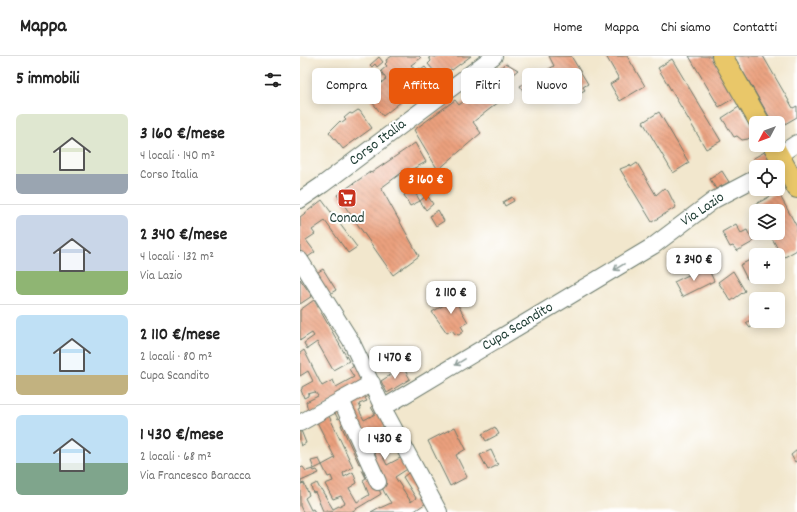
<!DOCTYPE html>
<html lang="it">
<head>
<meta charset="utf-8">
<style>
	body { margin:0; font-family:Dekko,sans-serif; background:#f6f6f6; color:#222; height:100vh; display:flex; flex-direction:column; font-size:15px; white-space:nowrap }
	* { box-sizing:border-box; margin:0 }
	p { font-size:13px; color:#767676 }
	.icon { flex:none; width:22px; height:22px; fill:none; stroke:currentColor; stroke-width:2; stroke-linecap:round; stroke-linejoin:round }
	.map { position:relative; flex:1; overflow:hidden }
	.sheet { display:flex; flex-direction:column; background:#fff; width:300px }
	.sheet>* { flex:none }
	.hud { position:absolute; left:12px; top:12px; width:380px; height:36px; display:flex; gap:8px }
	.needle { width:26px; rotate:229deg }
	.fabs { position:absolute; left:449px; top:60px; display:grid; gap:8px }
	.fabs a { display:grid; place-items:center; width:36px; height:36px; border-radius:6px; background:#fff; box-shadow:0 2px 10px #0003; font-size:20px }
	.price { position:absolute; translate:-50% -34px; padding:0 9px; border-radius:8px; background:#fff; color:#222; font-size:13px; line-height:26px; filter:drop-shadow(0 1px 2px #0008) }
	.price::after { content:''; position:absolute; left:50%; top:24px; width:12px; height:9px; margin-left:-6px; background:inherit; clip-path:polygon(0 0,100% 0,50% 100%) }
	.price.selected { background:#ea580c; color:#fff }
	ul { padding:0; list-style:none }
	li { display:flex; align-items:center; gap:12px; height:100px; padding:0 16px }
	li+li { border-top:1px solid #e0e0e0 }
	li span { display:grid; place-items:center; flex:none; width:112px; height:80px; border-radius:6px; color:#555 }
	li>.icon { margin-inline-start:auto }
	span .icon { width:48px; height:48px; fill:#fffc; stroke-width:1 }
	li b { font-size:17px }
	h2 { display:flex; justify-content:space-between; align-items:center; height:48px; padding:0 16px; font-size:17px }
	.tag { padding:0 14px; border-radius:6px; background:#fff; box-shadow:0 2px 10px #0003; font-size:14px; line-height:36px }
	.tag.selected { background:#ea580c; color:#fff }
	header { display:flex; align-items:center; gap:24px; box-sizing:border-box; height:56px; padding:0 20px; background:#fff; border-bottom:1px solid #e0e0e0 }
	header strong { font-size:19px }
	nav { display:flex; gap:22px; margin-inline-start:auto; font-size:14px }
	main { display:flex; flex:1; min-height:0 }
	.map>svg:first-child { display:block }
	.building { fill:url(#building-back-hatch) }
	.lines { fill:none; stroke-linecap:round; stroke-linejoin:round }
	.minor-casing { stroke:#69786a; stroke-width:18 }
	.major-casing { stroke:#69786a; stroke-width:22 }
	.minor { stroke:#fff; stroke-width:16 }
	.major { stroke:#e9c769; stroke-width:20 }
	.oneway { stroke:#8f9e9a }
	.labels { text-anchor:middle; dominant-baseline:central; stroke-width:4; stroke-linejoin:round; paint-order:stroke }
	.street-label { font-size:15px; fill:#1f3d34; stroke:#fff }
	.poi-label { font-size:15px; fill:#1f3d34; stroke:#fff }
</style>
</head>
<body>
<header>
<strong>Mappa</strong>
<nav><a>Home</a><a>Mappa</a><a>Chi siamo</a><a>Contatti</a></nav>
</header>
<main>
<section class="sheet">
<h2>5 immobili<svg class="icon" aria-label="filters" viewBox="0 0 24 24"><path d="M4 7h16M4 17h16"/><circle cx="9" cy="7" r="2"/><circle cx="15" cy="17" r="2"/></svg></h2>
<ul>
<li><span style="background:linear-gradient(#dfe7d0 75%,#9aa5b1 0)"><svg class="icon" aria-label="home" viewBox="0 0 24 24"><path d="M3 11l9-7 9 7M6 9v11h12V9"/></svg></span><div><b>3 160 €/mese</b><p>4 locali · 140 m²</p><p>Corso Italia</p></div></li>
<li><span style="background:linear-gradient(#c9d6e8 70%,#8fb573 0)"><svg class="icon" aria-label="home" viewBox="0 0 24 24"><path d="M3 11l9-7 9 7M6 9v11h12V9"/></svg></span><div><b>2 340 €/mese</b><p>4 locali · 132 m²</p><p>Via Lazio</p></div></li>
<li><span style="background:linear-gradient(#bfe0f5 75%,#c2b280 0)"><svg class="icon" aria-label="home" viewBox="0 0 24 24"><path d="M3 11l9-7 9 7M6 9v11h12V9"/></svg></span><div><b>2 110 €/mese</b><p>2 locali · 80 m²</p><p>Cupa Scandito</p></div></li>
<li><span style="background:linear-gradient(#bfe0f5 60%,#7fa58c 0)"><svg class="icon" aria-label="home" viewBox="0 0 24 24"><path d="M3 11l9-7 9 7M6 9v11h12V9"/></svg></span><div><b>1 430 €/mese</b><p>2 locali · 68 m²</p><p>Via Francesco Baracca</p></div></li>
</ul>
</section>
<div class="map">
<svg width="497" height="456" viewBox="0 0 497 456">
	<defs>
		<pattern id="building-back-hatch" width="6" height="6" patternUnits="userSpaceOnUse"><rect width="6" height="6" fill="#eba07e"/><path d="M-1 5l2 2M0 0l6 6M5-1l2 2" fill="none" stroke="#be8468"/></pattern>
	</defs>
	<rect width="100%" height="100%" fill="#fff"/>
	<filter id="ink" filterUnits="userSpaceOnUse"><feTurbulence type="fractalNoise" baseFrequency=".025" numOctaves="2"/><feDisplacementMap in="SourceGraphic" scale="8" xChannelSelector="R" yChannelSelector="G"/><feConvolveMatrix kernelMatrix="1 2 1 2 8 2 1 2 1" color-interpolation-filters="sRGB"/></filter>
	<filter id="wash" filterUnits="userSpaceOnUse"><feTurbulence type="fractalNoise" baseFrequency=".012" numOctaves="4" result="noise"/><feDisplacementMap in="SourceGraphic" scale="16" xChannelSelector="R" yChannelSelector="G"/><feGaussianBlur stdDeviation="0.9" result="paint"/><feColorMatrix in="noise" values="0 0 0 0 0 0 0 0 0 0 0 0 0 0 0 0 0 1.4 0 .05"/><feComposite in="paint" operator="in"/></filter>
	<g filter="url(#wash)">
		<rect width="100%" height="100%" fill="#f2e7cd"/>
		<g id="blocks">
			<path class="building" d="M92,0H119L121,2L111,9L116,15L120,12L121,14L125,11L136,24L134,26L136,27L115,42L114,41L112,42L105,32L97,38L102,45L83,60L65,37L76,29L77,30L86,23L81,15L87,10L85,8L87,6L86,4Z
				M130,0L136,1L137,0H171L152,14L151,13L146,16L147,17L140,22L128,8L131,5L129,1Z
				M249,0H271L288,28L283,31L285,34L274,40L260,17L226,39L220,30L254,10Z
				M306,0H327L345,30L320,45L310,28L319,23Z
				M389,0H412L436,41L419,51Z
				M434,0H463L493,52L497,50V61L478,72V67H473Z
				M79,1L83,6L77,11L75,8L72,11L70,9Z
				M372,3L421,85L406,93L358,12Z
				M206,7L218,14L200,29L208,39L173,66L181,77L138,114L114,74L155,44L159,49L195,21L192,19Z
				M439,51L452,73L453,78L448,83L442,84L437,80L434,81L422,62Z
				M58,54L60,55L72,72L43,93L29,76L40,65L42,67L46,64L44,62L50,57L52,58Z
				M359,56L389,107L373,117L343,66Z
				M115,87L126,106L105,117L104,115L81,132L119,200L93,219L37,139L70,116L71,117Z
				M468,94L476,106L467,111H456V118L455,119L451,112L455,109L452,103Z
				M337,107L356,139L364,132L368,135L376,151L352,166L320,113L330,109L331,111Z
				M422,115L429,126L416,133L410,123Z
				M113,133L120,145L110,150L104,139Z
				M478,136L497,171V194L483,202L469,177H478V155H457L454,149Z
				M127,139L133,148L126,154L120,145Z
				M212,141L214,145L205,150L203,146Z
				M22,144L57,191L48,197L25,165L12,174L15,178L6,184L15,196L5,203L0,196V161Z
				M138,154L144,165L136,170L130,160Z
				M436,168L441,177L447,174L453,186L437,195L433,190L430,191L422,176Z
				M456,201V219L447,223L440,209Z
				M407,210L414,225L382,241L374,226Z
				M23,213L36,234L28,239L15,218Z
				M433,215L445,235L431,245L418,226Z
				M0,223L12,240L0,248Z
				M152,233L158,244L156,246L168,266L161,270L164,275L159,279L155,278L152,274L147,277L132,256L144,249L142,246L147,242L144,238Z
				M14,244L49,305L33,314L17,286L7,293L4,287L14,280L12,277L1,284L0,283V254Z
				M456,260V265H459L450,272L446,267Z
				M4,294L22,330L33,324L36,331L54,321L49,313L59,307L66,327L9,359L6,346L18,340L15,336L8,338V340L4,342L1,334L2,333V331L13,325L8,315L0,320V297Z
				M103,311L110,323L87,337L81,325Z
				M68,333L71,339L65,342L67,345L59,348L61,353L59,354L64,364L75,358L71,351L76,348L87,369L71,377L87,409L102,401L109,412L95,421L111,446L116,442L103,421L111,415L129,445L113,456H71L80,451V452L91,447L84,436L62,382L44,345Z
				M33,352L44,360L38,363L35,357L29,360L53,411L43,417L44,421L53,416L57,427L49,432L57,446L69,439L63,424L66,422L62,414L69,410L81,438L51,456L23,455L15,436L13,437L11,430L17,427L20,433H21L33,453L45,447L41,440L33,443L25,428L33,425L31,420L28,421L22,409L35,402L15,362Z
				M47,366L65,406L59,408L41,369Z
				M155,371L166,393L156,399L167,421L150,430L128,385Z
				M195,371L199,378L186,385L182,378Z
				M0,372L6,387L1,390L0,387Z
				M90,377L94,384L84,390L80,382Z
				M191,394L198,409L188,414L180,399Z
				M497,394V405L495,406L491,399Z
				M19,403L22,409L14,413L11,405Z
				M3,411L6,415L13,413L14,415L17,414L19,417L1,425V428L4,427L9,439L5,442L11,454L13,453L15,456H3L0,450V412Z"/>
		</g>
	</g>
	<g filter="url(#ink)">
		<use href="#blocks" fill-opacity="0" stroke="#69786a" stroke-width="1"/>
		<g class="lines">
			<g class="minor-casing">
				<path id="minor" d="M479,99L497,87
					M0,144L22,129L194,0
					M0,204L51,285L83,352L139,456
					M41,344L78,426
					M83,352L353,190L414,144L456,122
					M0,367L72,327"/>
			</g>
			<g class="major-casing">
				<path id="major" d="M422,0L460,67
					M473,89L497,132"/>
			</g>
			<use href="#minor" class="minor"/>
			<use href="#major" class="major"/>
		</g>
		<defs><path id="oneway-shaft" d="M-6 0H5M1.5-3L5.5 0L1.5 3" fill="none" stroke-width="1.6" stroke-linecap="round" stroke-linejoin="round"/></defs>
		<g class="oneway">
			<use href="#oneway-shaft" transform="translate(319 211) rotate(149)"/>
			<use href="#oneway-shaft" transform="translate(160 306) rotate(149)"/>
		</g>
	</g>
	<defs>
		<g id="supermarket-square" transform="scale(1)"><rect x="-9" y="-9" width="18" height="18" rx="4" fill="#c8321e" stroke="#fff"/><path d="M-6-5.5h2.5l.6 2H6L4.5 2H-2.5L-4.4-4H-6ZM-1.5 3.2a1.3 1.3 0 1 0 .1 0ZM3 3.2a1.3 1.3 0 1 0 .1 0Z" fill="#fff"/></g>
	</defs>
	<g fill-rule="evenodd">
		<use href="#supermarket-square" x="47" y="142"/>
	</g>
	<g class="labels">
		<g class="street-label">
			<text transform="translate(78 87) rotate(-37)">Corso Italia</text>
			<text transform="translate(403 154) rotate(-34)">Via Lazio</text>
			<text transform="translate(218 271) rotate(-31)">Cupa Scandito</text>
		</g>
		<g class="poi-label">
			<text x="47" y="163">Conad</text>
		</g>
	</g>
</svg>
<div class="fabs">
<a><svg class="needle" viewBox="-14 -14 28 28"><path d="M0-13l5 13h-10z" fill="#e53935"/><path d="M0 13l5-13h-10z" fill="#767676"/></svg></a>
<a><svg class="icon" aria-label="locate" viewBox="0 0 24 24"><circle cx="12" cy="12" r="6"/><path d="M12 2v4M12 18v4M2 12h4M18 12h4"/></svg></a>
<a><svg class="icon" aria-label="layers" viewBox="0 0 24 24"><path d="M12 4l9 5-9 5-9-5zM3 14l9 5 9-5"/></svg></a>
<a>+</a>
<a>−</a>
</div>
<b class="price selected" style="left:126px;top:146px">3 160 €</b>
<b class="price" style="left:394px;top:226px">2 340 €</b>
<b class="price" style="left:151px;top:259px">2 110 €</b>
<b class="price" style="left:95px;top:324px">1 470 €</b>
<b class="price" style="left:85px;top:405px">1 430 €</b>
<div class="hud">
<a class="tag">Compra</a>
<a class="tag selected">Affitta</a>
<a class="tag">Filtri</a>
<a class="tag">Nuovo</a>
</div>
</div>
</main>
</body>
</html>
